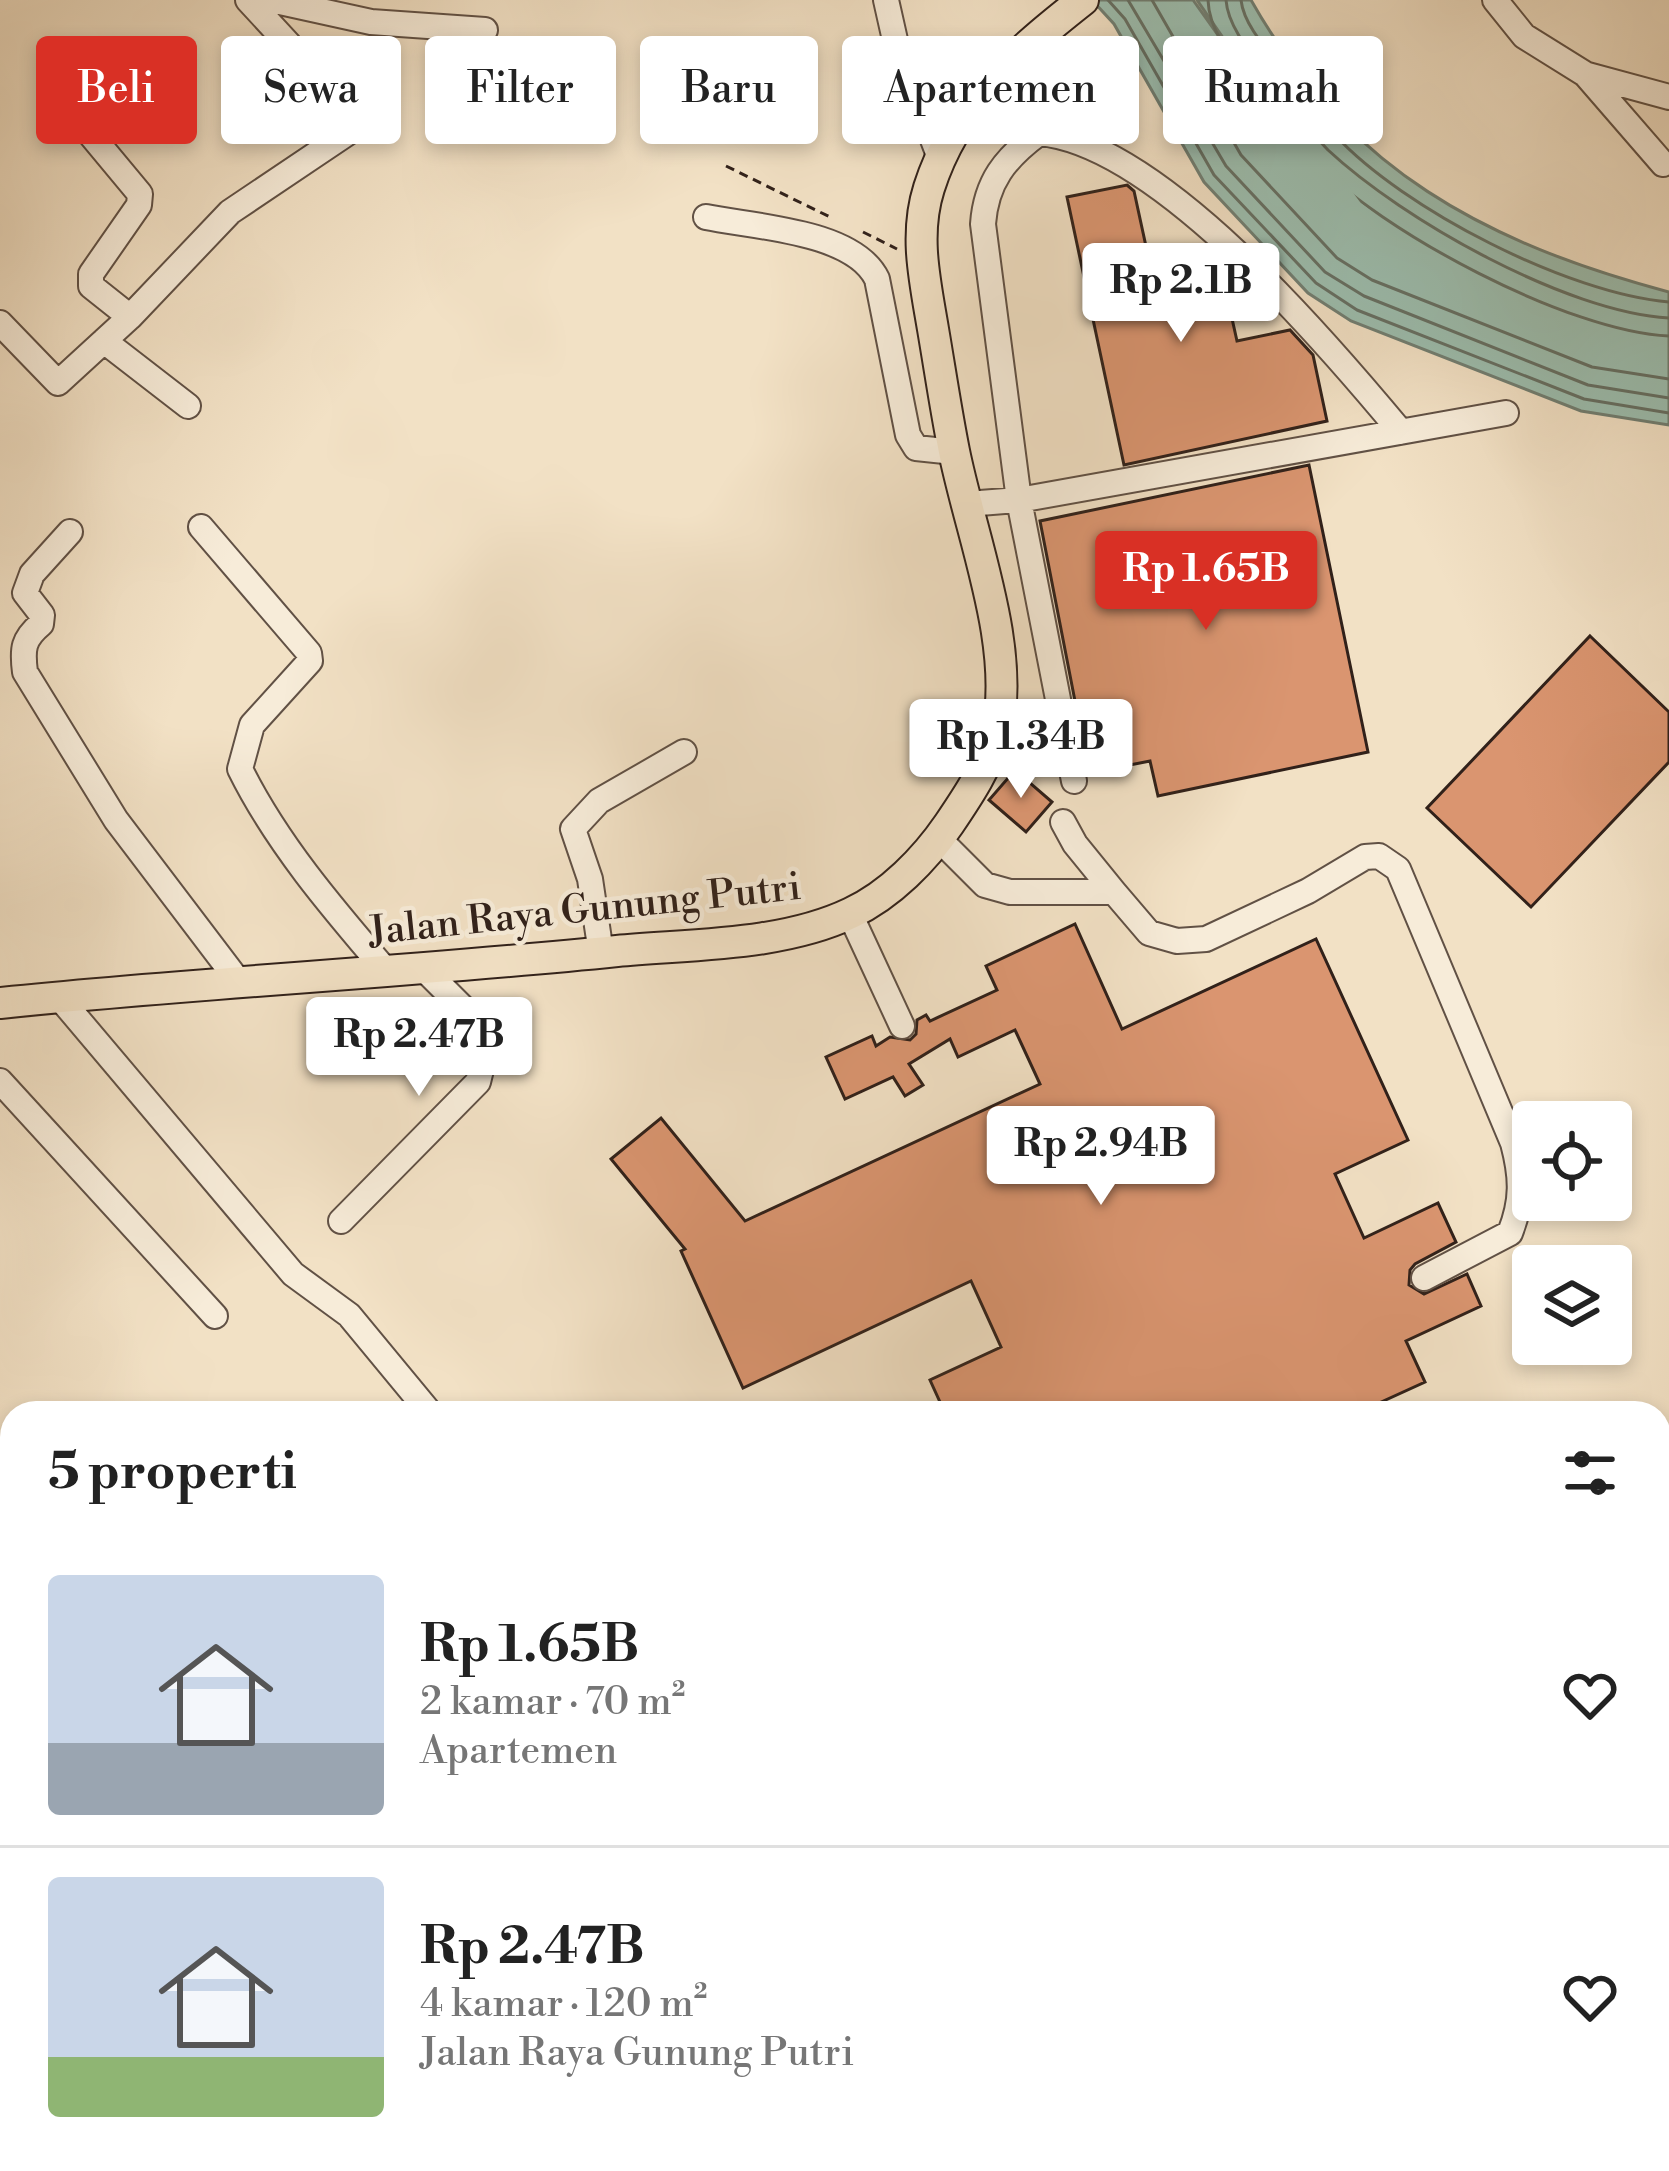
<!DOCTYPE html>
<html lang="id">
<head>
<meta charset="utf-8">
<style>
	body { margin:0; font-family:"Libre Bodoni",serif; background:#f2f2f2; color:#222; height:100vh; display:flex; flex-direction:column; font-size:45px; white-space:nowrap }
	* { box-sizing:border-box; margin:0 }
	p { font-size:39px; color:#767676 }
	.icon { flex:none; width:66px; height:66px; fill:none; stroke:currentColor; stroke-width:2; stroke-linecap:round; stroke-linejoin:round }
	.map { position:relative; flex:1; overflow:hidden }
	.panel { position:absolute; left:0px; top:1401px; width:1671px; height:771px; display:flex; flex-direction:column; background:#fff; border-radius:36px 36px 0 0; box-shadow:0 6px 18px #0003 }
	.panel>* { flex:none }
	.guide { position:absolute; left:36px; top:36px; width:1599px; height:108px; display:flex; gap:24px }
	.fabs { position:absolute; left:1512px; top:1101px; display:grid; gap:24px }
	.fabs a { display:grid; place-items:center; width:120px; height:120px; border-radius:12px; background:#fff; box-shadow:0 6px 18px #0003; font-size:60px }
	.price { position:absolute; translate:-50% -102px; padding:0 27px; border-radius:12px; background:#fff; color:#222; font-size:39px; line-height:78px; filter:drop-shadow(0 3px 6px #0008) }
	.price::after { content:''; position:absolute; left:50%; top:72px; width:36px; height:27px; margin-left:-18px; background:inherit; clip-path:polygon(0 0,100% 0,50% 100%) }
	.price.active { background:#d93025; color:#fff }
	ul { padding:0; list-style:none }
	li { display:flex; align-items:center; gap:36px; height:300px; padding:0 48px }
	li+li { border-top:3px solid #e0e0e0 }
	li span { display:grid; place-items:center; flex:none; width:336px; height:240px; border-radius:12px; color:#555 }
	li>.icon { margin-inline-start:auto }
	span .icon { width:144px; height:144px; fill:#fffc; stroke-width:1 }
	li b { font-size:51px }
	h2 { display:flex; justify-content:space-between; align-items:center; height:144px; padding:0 48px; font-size:51px }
	.chip { padding:0 42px; border-radius:12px; background:#fff; box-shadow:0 6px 18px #0003; font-size:42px; line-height:108px }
	.chip.active { background:#d93025; color:#fff }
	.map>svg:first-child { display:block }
	.water { fill:#9cbeaf; stroke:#717f73; stroke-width:3 }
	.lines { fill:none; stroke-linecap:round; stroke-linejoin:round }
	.shore { stroke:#667064; stroke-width:3 }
	.river { stroke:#9cbeaf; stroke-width:36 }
	.building { fill:#da9570; stroke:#31211a; stroke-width:3 }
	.minor-casing { stroke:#615145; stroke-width:28 }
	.major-casing { stroke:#31211a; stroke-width:34 }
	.path { stroke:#31211a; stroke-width:3; stroke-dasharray:9 6; stroke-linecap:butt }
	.minor { stroke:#f7ecd9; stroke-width:24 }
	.major { stroke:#f2e1c5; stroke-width:30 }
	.labels { text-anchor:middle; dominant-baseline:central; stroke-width:9; stroke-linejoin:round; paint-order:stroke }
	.street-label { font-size:39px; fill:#31211a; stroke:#f7ecd9 }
</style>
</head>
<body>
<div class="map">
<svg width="1669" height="2171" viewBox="0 0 1669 2171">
	<rect width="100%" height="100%" fill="#f2e1c5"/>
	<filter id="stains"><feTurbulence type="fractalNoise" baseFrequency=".00167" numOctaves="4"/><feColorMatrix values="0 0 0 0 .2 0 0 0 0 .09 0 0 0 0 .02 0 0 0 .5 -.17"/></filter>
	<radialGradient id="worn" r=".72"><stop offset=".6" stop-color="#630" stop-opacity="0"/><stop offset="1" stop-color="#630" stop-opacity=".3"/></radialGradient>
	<path class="water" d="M1092,0H1193L1323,183L1197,0H1251C1347,170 1486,243 1669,292V425L1581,411L1351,321L1308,293L1204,182L1114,24Z
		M446,2160H1349L1342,2171H430Z"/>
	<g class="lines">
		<path class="shore" d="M1108,0L1125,19L1214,175L1316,283L1357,310L1584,399L1669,413
			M1128,0L1226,166L1325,272L1364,296L1588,385L1669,398
			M1152,0L1241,155L1337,258L1372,280L1592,367L1669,379
			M1208,0C1209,34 1236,62 1256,87C1274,111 1291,137 1312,159C1381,232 1569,332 1669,336
			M1226,0C1228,29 1254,56 1271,78C1290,101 1307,129 1328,150C1403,220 1566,312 1669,318
			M1241,0C1244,26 1268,50 1284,70C1301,91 1317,115 1335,135C1403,209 1569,294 1669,302"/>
		<path class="river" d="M1282,128L1348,216L1379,240"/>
	</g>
	<path class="building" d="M1127,185L1134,191L1152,274L1219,260L1237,341L1290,330L1313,355L1327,421L1124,465L1067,197Z
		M1309,465L1368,752L1158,796L1150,761L1089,773L1040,521Z
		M1590,636L1669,712V762L1531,907L1427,808Z
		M1015,770L1052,802L1026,832L989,800Z
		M1075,924L1122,1029L1316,939L1408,1140L1335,1174L1364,1238L1438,1203L1456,1242L1415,1264L1410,1270L1409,1285L1424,1294L1467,1274L1481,1306L1406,1341L1425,1382L1357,1413H945L930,1380L1001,1347L971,1281L743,1388L681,1251L685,1249L611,1159L661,1118L745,1221L1040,1084L1015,1030L958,1057L950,1039L909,1064L923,1085L905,1096L893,1077L845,1099L826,1057L872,1036L876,1046L890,1037L910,1040L916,1034L917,1020L926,1015L930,1021L997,990L986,966Z"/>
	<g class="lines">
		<g class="minor-casing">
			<path id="minor" d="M271,0L371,22L485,30
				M886,0L895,40L940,158
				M1495,0L1524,36L1585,74L1663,164
				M66,65L58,88L61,99L140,194L139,205L91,274V286L130,317
				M1588,75L1669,97
				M706,217C755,227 854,231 877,279L908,435L916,448L954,452
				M0,323L58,383L130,317L230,212L349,132L353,114L248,0
				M104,341L188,406
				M967,504L1019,500L1506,413
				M201,527L309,653L310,661L252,725L240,769C277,844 334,910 388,973
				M70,532L32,574L25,593L42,615L41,624C23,639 22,649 25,672L116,820L239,982
				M1074,781L1019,500L983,224C986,182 1005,158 1039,133C1158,143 1327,343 1401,432
				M1063,822L1075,844L1114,892
				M939,839L985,885L1010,892H1114L1149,933L1177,941L1206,939L1308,891L1365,857L1379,856L1398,869L1513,1143C1522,1177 1523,1200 1510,1233L1424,1278
				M850,914L902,1026
				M601,953L590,879L573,829L599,801L684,752
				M59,997L293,1274L349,1315L430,1413
				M0,1081L215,1316
				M341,1221L478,1082L486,1049L477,1022L426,971
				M0,1519L12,1508
				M0,1839L5,1848
				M0,1982L12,1977"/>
		</g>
		<g class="major-casing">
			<path id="major" d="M0,1003C205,982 412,972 617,951C692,944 782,946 851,913C890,895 925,859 949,824C968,796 989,765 997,731C1016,646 971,536 954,451C946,411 940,370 933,329C925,281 914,235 929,188C956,103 1016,53 1083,0"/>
		</g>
		<path class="path" d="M726,166L832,218
			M863,232L897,249"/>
		<use href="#minor" class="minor"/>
		<use href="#major" class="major"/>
	</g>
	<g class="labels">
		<g class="street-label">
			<text transform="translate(585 910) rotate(-6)">Jalan Raya Gunung Putri</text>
		</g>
	</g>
	<rect width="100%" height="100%" filter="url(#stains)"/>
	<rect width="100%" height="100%" fill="url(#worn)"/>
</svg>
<div class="fabs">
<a><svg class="icon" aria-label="locate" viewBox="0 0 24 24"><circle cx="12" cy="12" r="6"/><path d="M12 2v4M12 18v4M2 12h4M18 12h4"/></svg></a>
<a><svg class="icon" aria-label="layers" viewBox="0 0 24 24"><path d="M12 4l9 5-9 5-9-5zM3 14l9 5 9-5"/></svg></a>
</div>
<b class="price" style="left:1181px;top:345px">Rp 2.1B</b>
<b class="price active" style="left:1206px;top:633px">Rp 1.65B</b>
<b class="price" style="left:1021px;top:801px">Rp 1.34B</b>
<b class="price" style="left:419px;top:1099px">Rp 2.47B</b>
<b class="price" style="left:1101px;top:1208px">Rp 2.94B</b>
<div class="guide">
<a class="chip active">Beli</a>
<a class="chip">Sewa</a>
<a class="chip">Filter</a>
<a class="chip">Baru</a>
<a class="chip">Apartemen</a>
<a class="chip">Rumah</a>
</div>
<section class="panel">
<h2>5 properti<svg class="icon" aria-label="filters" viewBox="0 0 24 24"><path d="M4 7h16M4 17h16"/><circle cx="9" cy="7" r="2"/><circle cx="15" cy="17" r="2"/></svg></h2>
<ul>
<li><span style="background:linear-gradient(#c9d6e8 70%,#9aa5b1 0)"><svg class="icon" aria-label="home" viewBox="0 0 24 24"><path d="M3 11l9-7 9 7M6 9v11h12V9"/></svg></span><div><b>Rp 1.65B</b><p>2 kamar · 70 m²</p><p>Apartemen</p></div><svg class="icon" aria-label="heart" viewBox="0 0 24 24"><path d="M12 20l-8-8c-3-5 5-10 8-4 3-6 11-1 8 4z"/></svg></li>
<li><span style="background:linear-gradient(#c9d6e8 75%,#8fb573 0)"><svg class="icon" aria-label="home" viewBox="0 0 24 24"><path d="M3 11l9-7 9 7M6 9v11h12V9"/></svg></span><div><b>Rp 2.47B</b><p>4 kamar · 120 m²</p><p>Jalan Raya Gunung Putri</p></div><svg class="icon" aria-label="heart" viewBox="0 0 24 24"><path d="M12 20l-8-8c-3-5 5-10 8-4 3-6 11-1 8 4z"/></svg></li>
</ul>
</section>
</div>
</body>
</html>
